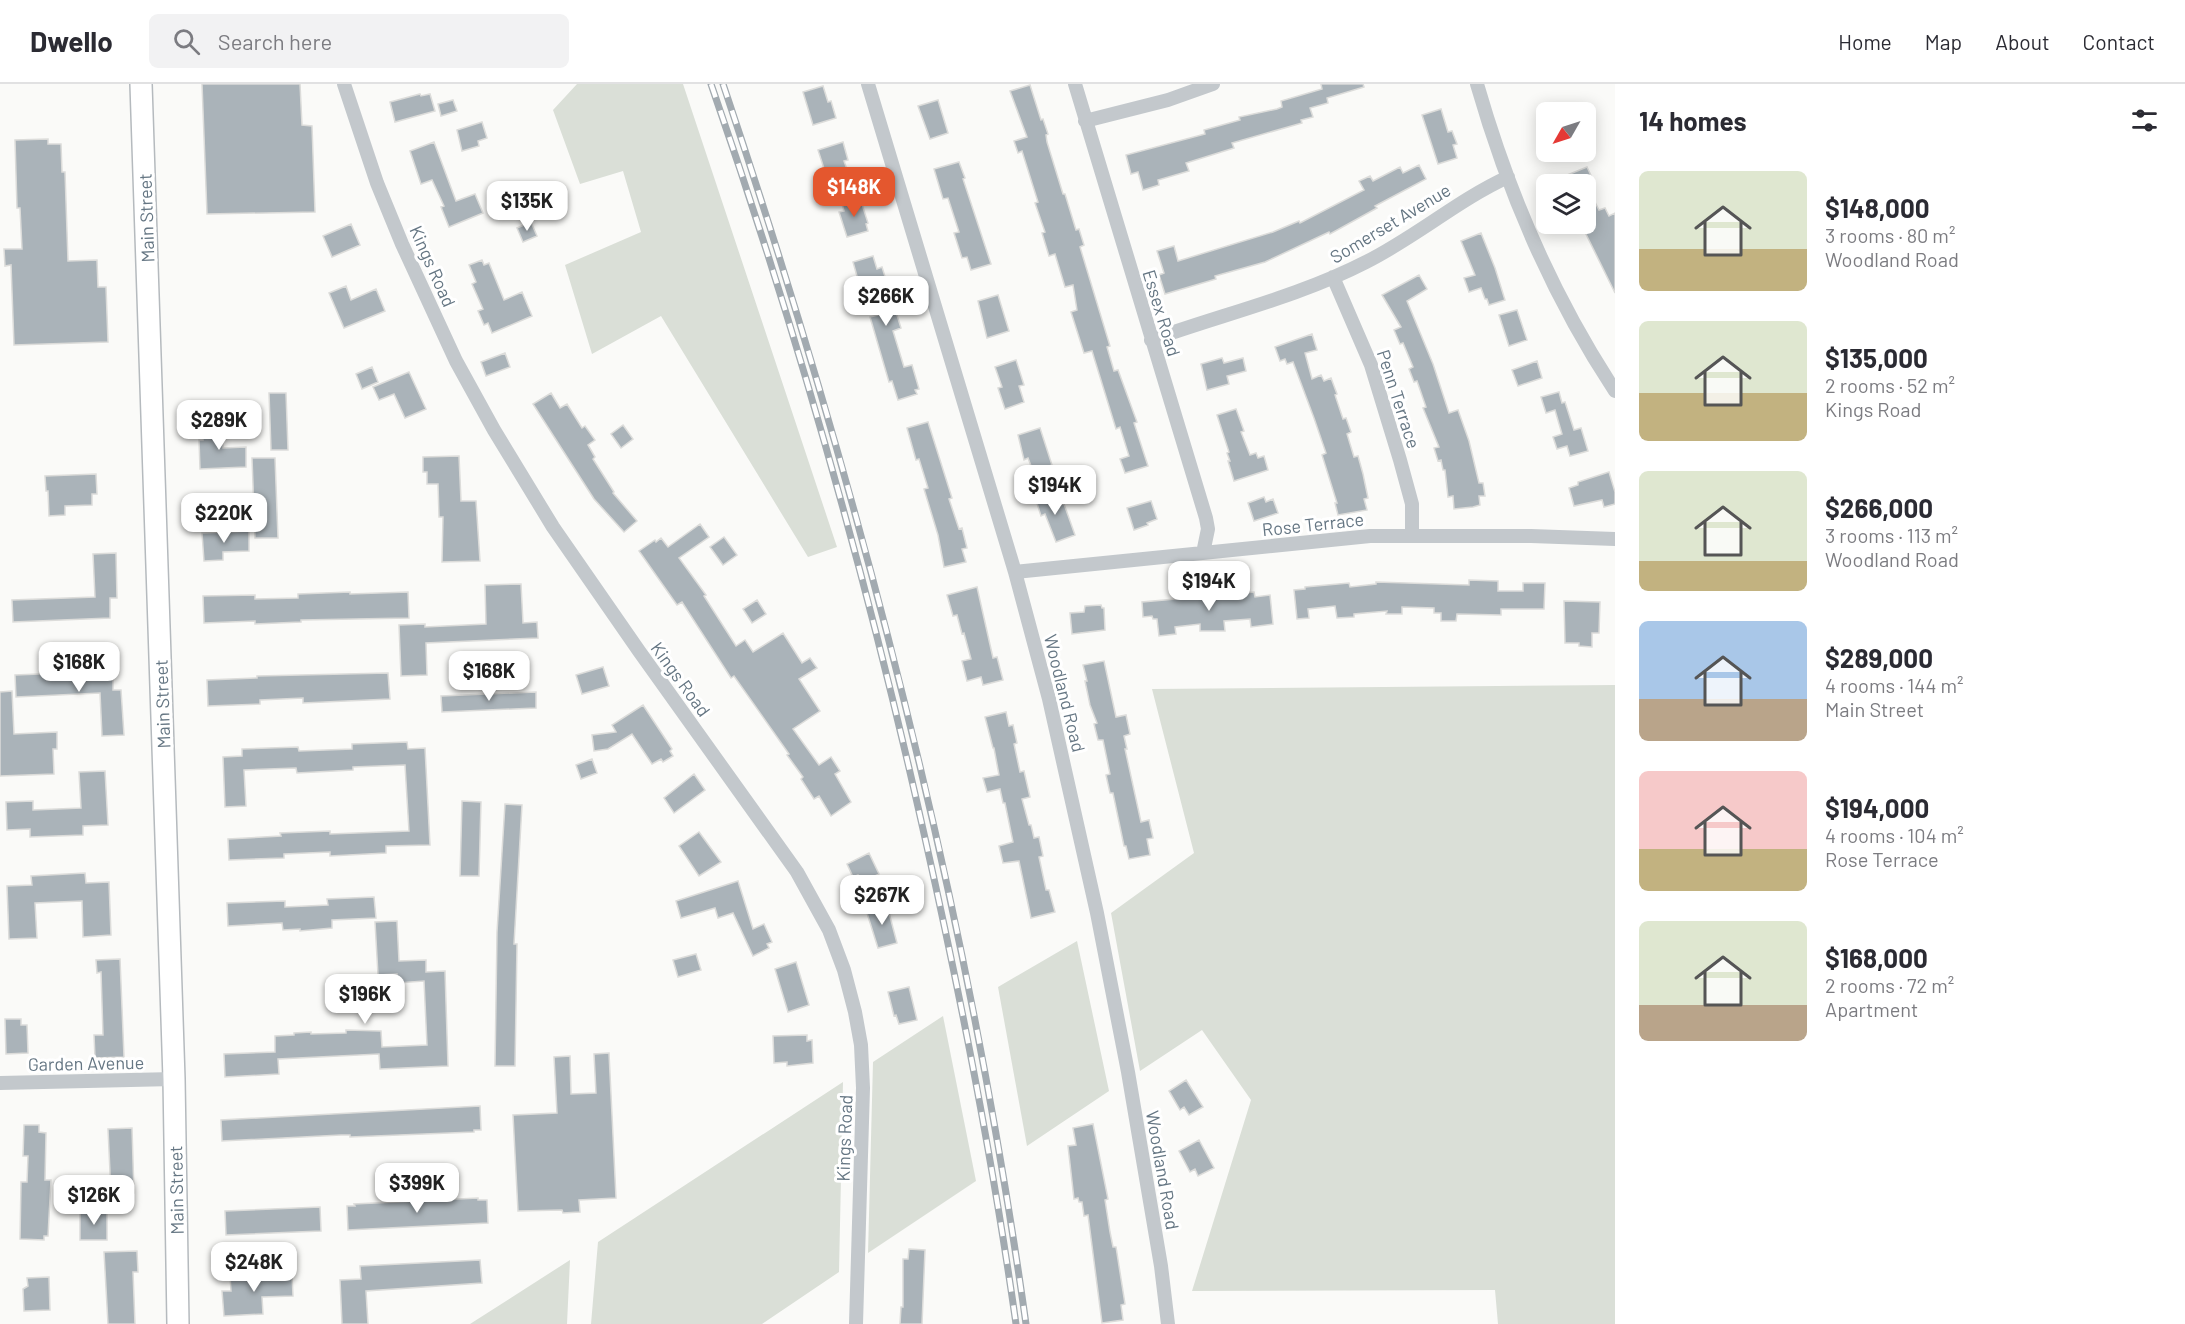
<!DOCTYPE html>
<html lang="en">
<head>
<meta charset="utf-8">
<style>
	body { margin:0; font-family:Barlow,sans-serif; background:#f2f2f3; color:#2b2b33; height:100vh; display:flex; flex-direction:column; font-size:22px; white-space:nowrap }
	* { box-sizing:border-box; margin:0 }
	p { font-size:20px; color:#7c7c81 }
	.icon { flex:none; width:33px; height:33px; fill:none; stroke:currentColor; stroke-width:2; stroke-linecap:round; stroke-linejoin:round }
	.map { position:relative; flex:1; overflow:hidden }
	.panel { display:flex; flex-direction:column; background:#fff; width:570px }
	.panel>* { flex:none }
	.needle { width:39px; rotate:231deg }
	.fabs { position:absolute; left:1536px; top:18px; display:grid; gap:12px }
	.fabs a { display:grid; place-items:center; width:60px; height:60px; border-radius:9px; background:#fff; box-shadow:0 3px 15px #0003; font-size:30px }
	.price { position:absolute; translate:-50% -51px; padding:0 14px; border-radius:12px; background:#fff; color:#222; font-size:20px; line-height:39px; filter:drop-shadow(0 2px 3px #0008) }
	.price::after { content:''; position:absolute; left:50%; top:36px; width:18px; height:14px; margin-left:-9px; background:inherit; clip-path:polygon(0 0,100% 0,50% 100%) }
	.price.selected { background:#e4572e; color:#fff }
	ul { padding:0; list-style:none }
	li { display:flex; align-items:center; gap:18px; height:150px; padding:0 24px }
	li span { display:grid; place-items:center; flex:none; width:168px; height:120px; border-radius:9px; color:#555 }
	li>.icon { margin-inline-start:auto }
	span .icon { width:72px; height:72px; fill:#fffc; stroke-width:1 }
	li b { font-size:26px }
	h2 { display:flex; justify-content:space-between; align-items:center; height:72px; padding:0 24px; font-size:26px }
	header { display:flex; align-items:center; gap:36px; box-sizing:border-box; height:84px; padding:0 30px; background:#fff; border-bottom:2px solid #e1e1e2 }
	header strong { font-size:28px }
	nav { display:flex; gap:33px; margin-inline-start:auto; font-size:21px }
	.search { width:420px; height:54px; background:#f2f2f3; display:flex; align-items:center; gap:15px; box-sizing:border-box; padding:0 21px; border-radius:9px; color:#7c7c81; font-size:22px }
	main { display:flex; flex:1; min-height:0 }
	.map>svg:first-child { display:block }
	.green { fill:#dadfd7 }
	.building { fill:#aab3b9; stroke:#dcdcda; stroke-width:1.5 }
	.lines { fill:none; stroke-linecap:round; stroke-linejoin:round }
	.primary-casing { stroke:#b5babe; stroke-width:24 }
	.minor { stroke:#c3c8cc; stroke-width:14 }
	.primary { stroke:#fff; stroke-width:21 }
	.rail-casing { stroke:#a2aab0; stroke-width:7 }
	.rail { stroke:#fff; stroke-width:4.5; stroke-dasharray:14; stroke-linecap:butt }
	.labels { text-anchor:middle; dominant-baseline:central; stroke-width:6; stroke-linejoin:round; paint-order:stroke }
	.street-label { font-size:18px; fill:#657683; stroke:#fff }
</style>
</head>
<body>
<header>
<strong>Dwello</strong>
<div class="search"><svg class="icon" aria-label="search" viewBox="0 0 24 24"><circle cx="10" cy="10" r="6"/><path d="M15 15l6 6"/></svg>Search here</div>
<nav><a>Home</a><a>Map</a><a>About</a><a>Contact</a></nav>
</header>
<main>
<div class="map">
<svg width="1615" height="1240" viewBox="0 0 1615 1240">
	<rect width="100%" height="100%" fill="#fafaf8"/>
	<path class="green" d="M577,0H683L837,463L808,473L661,232L592,270L565,181L641,148L623,87L580,100L553,26Z
		M1615,601V1240H1498L1495,1206L1192,1207L1251,1016L1202,946L1140,987L1111,829L1194,769L1152,605Z
		M1077,857L1109,1007L1027,1062L998,903Z
		M943,932L976,1097L868,1169L873,978Z
		M843,998L839,1188L762,1240H591L598,1158Z
		M570,1176L567,1240H470Z"/>
	<path class="building" d="M202,0H300L302,41L312,42L315,128L207,130Z
		M1321,0H1363L1364,3L1327,14L1328,19L1310,24L1313,33L1301,36L1302,39L1232,59L1234,64L1186,79L1189,87L1158,96L1159,101L1143,106L1138,88L1131,90L1126,71L1205,50L1204,46L1240,36L1239,33L1277,25L1282,23L1281,17L1322,5Z
		M1030,1L1041,36L1043,35L1048,50L1046,51L1047,58L1063,110H1065L1076,146L1079,145L1084,161L1080,163L1110,262L1107,263L1114,287L1118,286L1137,338L1134,339L1148,382L1125,389L1120,375L1129,372L1120,343L1116,345L1092,267L1084,269L1071,228L1077,226L1073,201L1065,203L1055,170L1049,172L1042,149L1045,148L1035,119L1038,118L1022,67L1018,69L1014,57L1027,53L1010,7Z
		M823,2L828,18L831,17L836,34L813,41L803,8Z
		M420,10L421,12L430,10L435,27L395,38L390,18Z
		M453,16L457,27L441,32L438,20Z
		M938,16L948,49L930,55L918,22Z
		M1441,25L1448,48L1452,47L1457,60L1453,61L1457,74L1438,80L1422,31Z
		M482,38L487,54L478,57L479,62L462,67L457,46Z
		M48,55V60H61L62,88H65L68,177L97,176L98,203H106L108,258L14,261L11,181L5,182L4,165H22L20,124H17L15,56Z
		M434,58L456,117L475,110L483,129L449,143L441,123L444,122L432,96L421,100L410,67Z
		M843,58L848,76L844,77L849,91L828,97L818,66Z
		M959,78L965,94L963,95L991,180L971,186L967,173L962,174L954,149L959,148L948,114L943,115L934,85Z
		M1419,81L1426,95L1375,122L1377,124L1330,150L1329,148L1265,178L1215,192L1216,195L1165,210L1159,191L1164,189L1157,167L1174,162L1178,177L1273,148L1299,137L1300,139L1364,106L1359,97L1370,92L1373,97L1400,83L1403,89Z
		M1587,83L1595,100H1586L1599,126L1605,124L1609,132L1615,129V209L1581,140H1586V100H1545Z
		M512,105L518,121L504,127L497,111Z
		M860,114L868,139L866,140L868,147L847,153L839,128L844,127L842,120Z
		M531,138L537,152L523,158L517,144Z
		M351,140L360,161L332,173L323,152Z
		M1481,149L1495,184L1505,216L1489,221L1487,215H1485L1481,204L1469,208L1464,194L1475,191L1461,157Z
		M873,172L877,185L882,183L901,244L893,247L904,283L912,281L919,305L915,306L917,310L898,316L892,297L889,298L870,233L878,231L871,207L862,210L853,178Z
		M482,176L484,181L489,179L504,216L522,208L532,232L492,249L488,239L484,241L478,227L483,225L472,200L476,198L469,181Z
		M1419,191L1427,205L1407,217L1433,280L1449,329L1458,326L1469,357L1479,399H1483L1485,412H1479L1480,421L1473,423L1454,425L1453,412L1448,413L1445,386H1443L1441,376L1438,377L1434,364L1439,363L1423,324L1426,323L1417,297L1414,298L1409,285L1413,283L1403,259L1400,260L1394,246L1401,243L1382,211Z
		M346,202L351,216L376,205L385,227L344,244L329,209Z
		M998,211L1009,247L987,254L978,217Z
		M1517,226L1527,256L1509,262L1499,231Z
		M1312,250L1317,266L1305,269L1312,295L1321,291L1324,297L1331,294L1337,310L1335,311L1343,335L1346,334L1351,348L1347,350L1354,373L1358,372L1363,390L1368,414L1364,415L1367,426L1338,431L1335,419H1337L1322,371L1326,369L1314,334L1293,278L1287,280L1285,275L1280,277L1275,263Z
		M505,269L510,283L486,292L481,278Z
		M1222,274L1224,279L1243,274L1246,287L1227,292L1229,300L1207,306L1201,280Z
		M1016,276L1024,301L1019,302L1024,318L1005,325L998,304L1002,303L995,283Z
		M1537,277L1542,294L1518,302L1512,286Z
		M372,283L378,298L362,305L356,290Z
		M409,288L426,325L405,334L394,310L379,316L373,303Z
		M1559,308L1562,319L1565,318L1574,346L1581,344L1588,367L1570,372L1567,362L1557,365L1553,353L1562,350L1555,326L1546,329L1541,313Z
		M269,309H286L288,366H271Z
		M551,309L560,324L567,320L582,344L585,342L595,356L588,361L595,373L593,375L614,408L613,409L637,437L624,448L594,415L533,320Z
		M1236,325L1244,347L1241,348L1250,371L1256,369L1258,374L1264,372L1268,386L1234,397L1228,377H1230L1227,369L1229,368L1217,331Z
		M928,338L952,414L949,415L959,445L962,444L967,464L962,465L966,478L944,483L938,451L924,405L928,404L919,375L916,376L907,344Z
		M222,340L223,364L246,363V383L200,385L199,356H203L202,341Z
		M623,341L633,355L621,364L611,350Z
		M1040,344L1052,381L1033,387L1028,374L1024,376L1018,351Z
		M459,372L461,417H476L480,477L442,478L443,433H439L438,400H427V388H423V373Z
		M252,374H275L278,454H255Z
		M1609,388L1615,408V420L1604,423L1602,416L1574,422L1569,404L1578,401V398Z
		M96,390L97,410H92V421L65,422V431L49,432L48,407H46L45,392Z
		M1055,406L1059,421L1064,420L1075,451L1056,458L1045,430L1041,432L1035,413Z
		M1264,413L1266,418L1273,415L1278,429L1254,437L1248,419Z
		M1151,417L1157,435L1147,439L1148,441L1134,446L1127,424Z
		M700,440L709,453L679,474L706,511L704,512L736,562L745,556L753,568L783,549L802,579L810,574L817,584L799,595L820,627L793,645L819,681L831,673L840,687L835,690L851,718L831,732L819,712L814,715L801,695L803,693L787,671L789,670L734,592L731,594L682,518L677,521L639,467L655,456L656,458L661,454L668,463Z
		M249,447V467L223,468V476L204,477L202,449Z
		M724,453L737,471L723,481L710,463Z
		M116,469L117,514H110V534L13,538L12,516L95,513L93,470Z
		M1469,496L1498,497V507H1523V499H1545L1544,525H1501V531L1457,530L1456,537H1441V529H1434V524L1402,523V530H1386L1387,527L1354,530V533L1337,534L1335,522L1308,525L1309,534L1297,535L1294,506L1305,505V503L1349,499L1350,503L1376,500V498L1469,501Z
		M521,500L523,539L537,538L538,554L426,559L427,591L401,592L399,541L425,540V543L486,540L485,501Z
		M977,503L993,574L997,573L1003,596L983,601L981,593L967,597L962,577L971,575L964,549L962,550L957,531L953,532L947,511Z
		M350,508V510L408,508L409,534L301,536V538L255,540V537L204,539L203,512L255,511V515L298,514V510Z
		M1254,508L1255,513L1270,511L1273,540L1251,543L1250,535L1224,537L1225,547H1200V540L1175,543L1176,550L1159,552L1157,535H1153L1152,532L1143,533L1142,518Z
		M757,516L766,530L752,539L743,525Z
		M1564,517L1600,518L1599,549H1592V563L1579,562V559H1565Z
		M1101,521L1102,524H1104L1105,546L1072,550L1070,529L1084,528L1085,522Z
		M1104,577L1116,633L1126,631L1130,650L1124,652L1127,665H1125L1141,738L1149,736L1153,754L1147,755L1150,771L1129,775L1126,762H1124L1113,709H1110L1106,691L1110,690L1103,656H1098L1094,640L1097,639L1090,621L1085,597H1087L1083,581Z
		M603,583L609,602L582,610L576,591Z
		M113,587V606H121L124,651L102,652L100,609L16,613L15,591Z
		M388,589L390,615L303,619V614L260,616V620L208,622L207,596L257,594V592Z
		M12,607L14,650L57,648V665H53L54,690L0,692V608Z
		M536,608V624L442,628L441,612Z
		M643,621L672,665L670,667L673,672L663,678L661,675L652,680L632,650L608,665L594,667L592,651L616,648L612,641Z
		M1006,628L1009,642L1013,641L1017,659L1014,660L1020,688L1024,687L1030,713L1022,715L1029,741H1031L1034,754L1039,753L1043,772L1039,773L1046,806H1049L1055,828L1031,834L1019,777L1003,779L999,762L1013,758L1005,719H1003L1000,705L987,708L983,694L999,691L994,664H993L985,633Z
		M407,658L408,665L425,664L430,761L386,762V769L330,772V768L284,770V774L229,776L228,755L281,752L280,749L330,747V750L409,747L405,681L353,683V686L297,689L296,684L244,686L246,722L225,723L223,673L242,672V665L298,663L299,667L352,665V660Z
		M592,675L597,689L581,695L576,681Z
		M105,687L108,741L83,742V751L30,753V745L7,746L6,718L33,717V726L81,724L79,688Z
		M694,690L705,706L674,729L664,714Z
		M462,717L481,718L479,792H460Z
		M505,720L522,721L514,860H517L515,982H495L497,848Z
		M699,748L721,778L699,792L679,762Z
		M869,769L879,790L861,799L858,791L853,793L847,780Z
		M85,789L86,799L109,798L111,851L83,853L82,817L35,819L37,854L9,855L7,802L32,801L31,792Z
		M738,797L753,845L764,840L772,858L767,860L769,864L753,872L733,829L718,834L715,824L681,834L676,817Z
		M374,813L376,834L332,836V844L300,847V845L283,846L282,839L228,842L227,819L285,817V823L328,821L327,815Z
		M887,821L897,859L878,864L866,826Z
		M397,837L399,877L426,876V888L445,887L448,982L380,985L379,970L278,975L279,990L225,993L224,970L275,968V952L294,951V949L311,948V950L346,949V946L381,947L382,963L427,961L424,897L397,899V890L378,891L375,838Z
		M696,870L701,886L678,893L673,876Z
		M120,875L124,973L95,974L94,951H103L101,888L97,889L96,876Z
		M796,878L809,921L788,928L775,885Z
		M909,903L917,936L899,940L896,931L894,932L888,908Z
		M5,935H21V941H27L28,969L6,970Z
		M807,951V957L812,956L813,979L787,982V978L774,979L773,952Z
		M609,969L616,1114L579,1116L580,1128L563,1129L562,1126L518,1127L513,1031L557,1029L554,973L570,972L571,1010L596,1009L594,970Z
		M1186,996L1203,1023L1189,1031L1184,1023L1180,1026L1169,1007Z
		M480,1022L481,1046H474V1048L350,1053V1051H341L222,1057L221,1036Z
		M1093,1040L1108,1115L1105,1116L1110,1148L1113,1163H1116L1125,1220L1121,1221L1123,1236L1102,1239L1088,1131L1084,1132L1082,1118H1079L1078,1114L1074,1115L1068,1062L1076,1061L1073,1044Z
		M24,1041H39V1048L46,1049L45,1096H51L48,1152H44V1156L20,1155L21,1098H27L28,1072H23Z
		M132,1044L134,1109L111,1110L108,1045Z
		M1199,1056L1214,1084L1198,1092L1195,1085L1190,1088L1179,1067Z
		M478,1114V1116H487L488,1139L348,1146L347,1122H355L354,1120Z
		M320,1123L321,1147L226,1151L225,1127Z
		M80,1129H107V1156H80Z
		M909,1165L925,1166L922,1240H900L901,1223H903V1175H908Z
		M137,1167L138,1188H133L135,1240H108L104,1168Z
		M480,1176L482,1199L366,1207L368,1240H342L340,1196L361,1195L360,1182Z
		M292,1190L293,1212L262,1213L263,1230L224,1232L222,1207H231L230,1192Z
		M49,1193L50,1226L24,1227L23,1205L28,1202L27,1194Z"/>
	<g class="lines">
		<g class="primary-casing">
			<path id="primary" d="M141,0L174,995L178,1240"/>
		</g>
		<path class="minor" d="M344,0L377,99L402,160L456,277L494,346L553,443L639,567L797,788L829,846L844,886L855,928L861,961L863,1004L856,1240
			M868,0L1015,488L1049,615L1097,829L1128,988L1161,1182L1168,1240
			M1075,0L1206,434L1208,445L1203,469
			M1477,0C1508,108 1553,213 1615,307
			M1085,37L1168,16L1213,0
			M1333,193L1371,281L1400,376L1412,420V452
			M1151,256C1223,230 1298,213 1366,178C1416,153 1458,116 1508,93
			M1015,488L1370,452H1531L1615,455
			M0,999L174,995"/>
		<use href="#primary" class="primary"/>
		<g class="rail-casing">
			<path id="rail" d="M711,0C797,247 868,498 925,754C961,914 993,1077 1016,1240
				M723,0C859,404 967,818 1026,1240"/>
		</g>
		<use href="#rail" class="rail"/>
	</g>
	<g class="labels">
		<g class="street-label">
			<text transform="translate(146 134) rotate(-92)">Main Street</text>
			<text transform="translate(1390 139) rotate(-31)">Somerset Avenue</text>
			<text transform="translate(433 182) rotate(66)">Kings Road</text>
			<text transform="translate(1162 229) rotate(73)">Essex Road</text>
			<text transform="translate(1399 315) rotate(72)">Penn Terrace</text>
			<text transform="translate(1313 440) rotate(-6)">Rose Terrace</text>
			<text transform="translate(681 595) rotate(54)">Kings Road</text>
			<text transform="translate(1065 609) rotate(76)">Woodland Road</text>
			<text transform="translate(162 620) rotate(-92)">Main Street</text>
			<text transform="translate(86 979) rotate(-1)">Garden Avenue</text>
			<text transform="translate(844 1054) rotate(-88)">Kings Road</text>
			<text transform="translate(1163 1086) rotate(80)">Woodland Road</text>
			<text transform="translate(176 1106) rotate(-91)">Main Street</text>
		</g>
	</g>
</svg>
<div class="fabs">
<a><svg class="needle" viewBox="-14 -14 28 28"><path d="M0-13l5 13h-10z" fill="#e53935"/><path d="M0 13l5-13h-10z" fill="#7c7c81"/></svg></a>
<a><svg class="icon" aria-label="layers" viewBox="0 0 24 24"><path d="M12 4l9 5-9 5-9-5zM3 14l9 5 9-5"/></svg></a>
</div>
<b class="price selected" style="left:854px;top:134px">$148K</b>
<b class="price" style="left:527px;top:148px">$135K</b>
<b class="price" style="left:886px;top:243px">$266K</b>
<b class="price" style="left:219px;top:367px">$289K</b>
<b class="price" style="left:1055px;top:432px">$194K</b>
<b class="price" style="left:224px;top:460px">$220K</b>
<b class="price" style="left:1209px;top:528px">$194K</b>
<b class="price" style="left:79px;top:609px">$168K</b>
<b class="price" style="left:489px;top:618px">$168K</b>
<b class="price" style="left:882px;top:842px">$267K</b>
<b class="price" style="left:365px;top:941px">$196K</b>
<b class="price" style="left:417px;top:1130px">$399K</b>
<b class="price" style="left:94px;top:1142px">$126K</b>
<b class="price" style="left:254px;top:1209px">$248K</b>
</div>
<section class="panel">
<h2>14 homes<svg class="icon" aria-label="filters" viewBox="0 0 24 24"><path d="M4 7h16M4 17h16"/><circle cx="9" cy="7" r="2"/><circle cx="15" cy="17" r="2"/></svg></h2>
<ul>
<li><span style="background:linear-gradient(#dfe7d0 65%,#c2b280 0)"><svg class="icon" aria-label="home" viewBox="0 0 24 24"><path d="M3 11l9-7 9 7M6 9v11h12V9"/></svg></span><div><b>$148,000</b><p>3 rooms · 80 m²</p><p>Woodland Road</p></div></li>
<li><span style="background:linear-gradient(#dfe7d0 60%,#c2b280 0)"><svg class="icon" aria-label="home" viewBox="0 0 24 24"><path d="M3 11l9-7 9 7M6 9v11h12V9"/></svg></span><div><b>$135,000</b><p>2 rooms · 52 m²</p><p>Kings Road</p></div></li>
<li><span style="background:linear-gradient(#dfe7d0 75%,#c2b280 0)"><svg class="icon" aria-label="home" viewBox="0 0 24 24"><path d="M3 11l9-7 9 7M6 9v11h12V9"/></svg></span><div><b>$266,000</b><p>3 rooms · 113 m²</p><p>Woodland Road</p></div></li>
<li><span style="background:linear-gradient(#a9c7e8 65%,#b9a48a 0)"><svg class="icon" aria-label="home" viewBox="0 0 24 24"><path d="M3 11l9-7 9 7M6 9v11h12V9"/></svg></span><div><b>$289,000</b><p>4 rooms · 144 m²</p><p>Main Street</p></div></li>
<li><span style="background:linear-gradient(#f6c9c9 65%,#c2b280 0)"><svg class="icon" aria-label="home" viewBox="0 0 24 24"><path d="M3 11l9-7 9 7M6 9v11h12V9"/></svg></span><div><b>$194,000</b><p>4 rooms · 104 m²</p><p>Rose Terrace</p></div></li>
<li><span style="background:linear-gradient(#dfe7d0 70%,#b9a48a 0)"><svg class="icon" aria-label="home" viewBox="0 0 24 24"><path d="M3 11l9-7 9 7M6 9v11h12V9"/></svg></span><div><b>$168,000</b><p>2 rooms · 72 m²</p><p>Apartment</p></div></li>
</ul>
</section>
</main>
</body>
</html>
